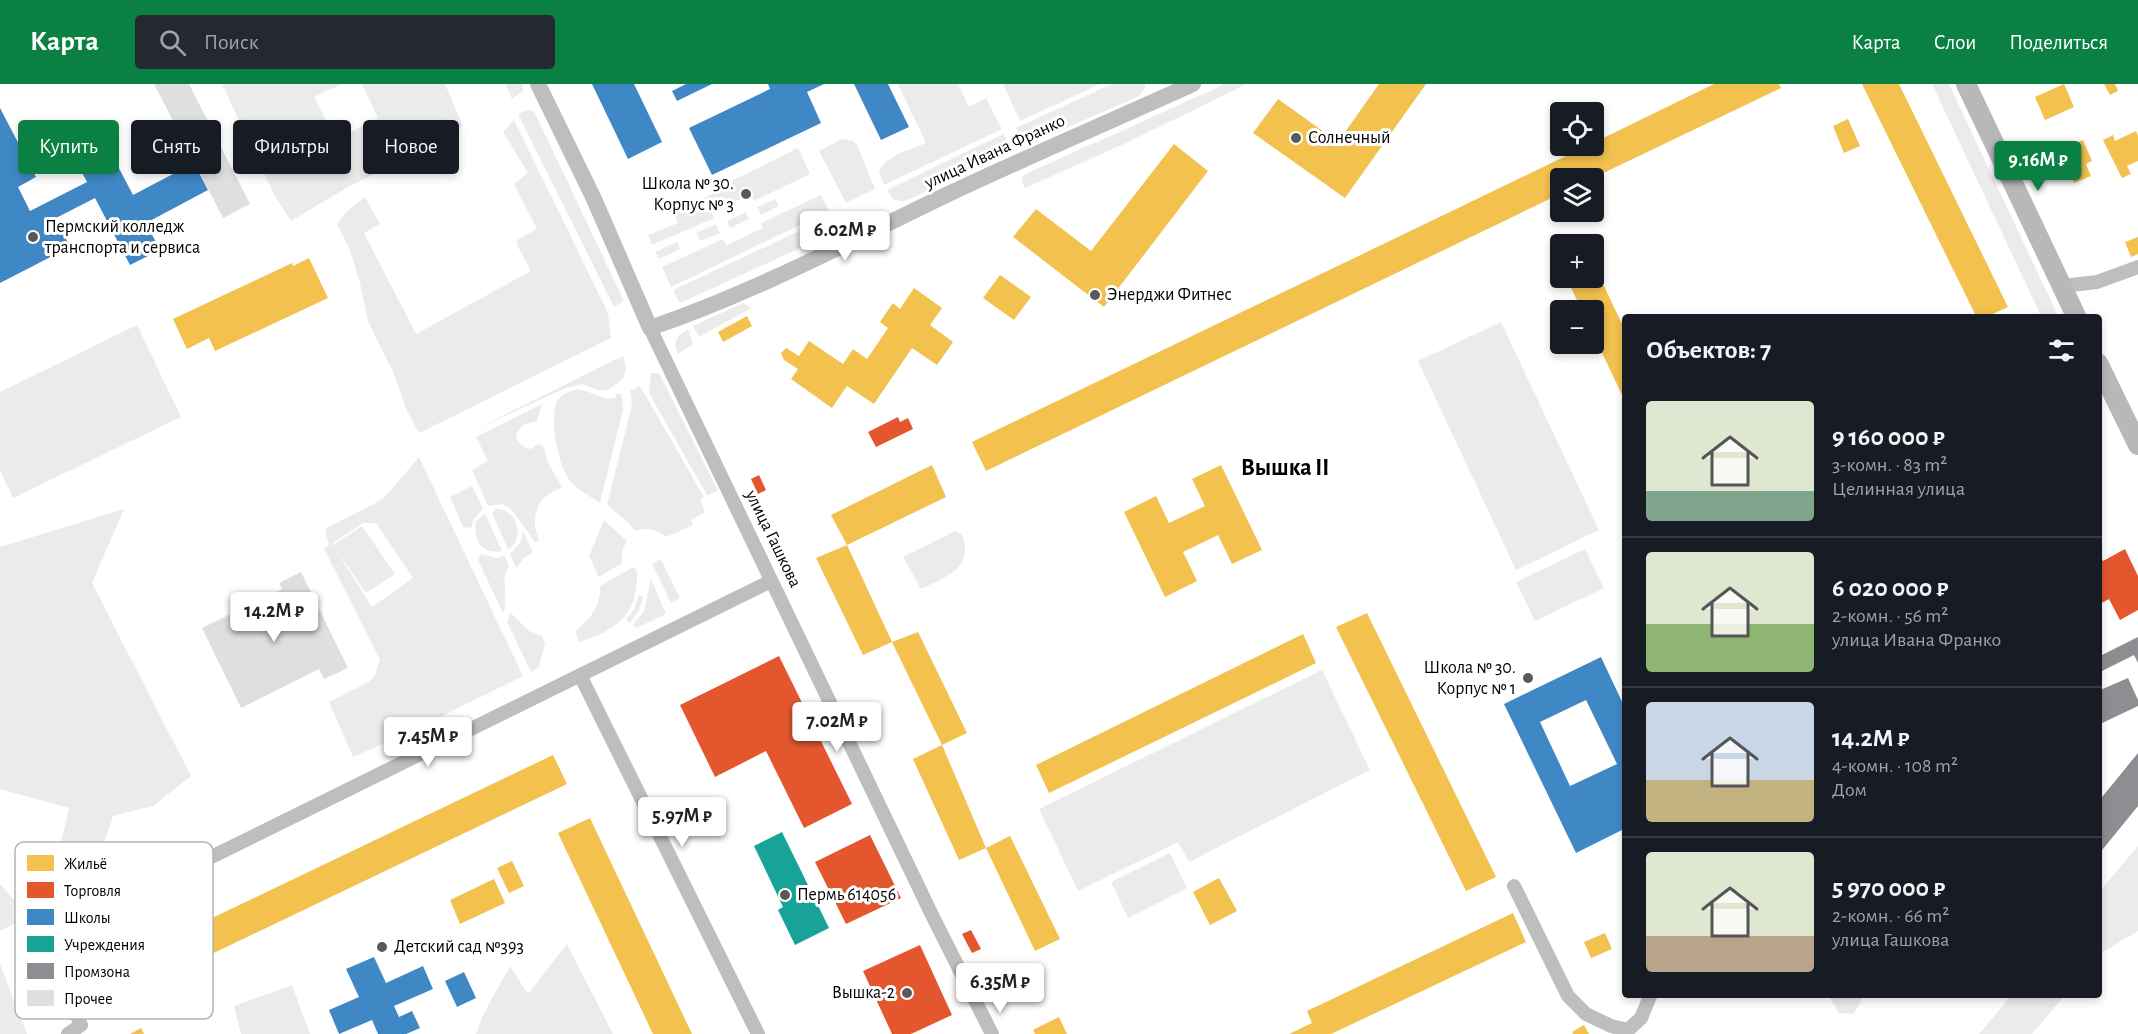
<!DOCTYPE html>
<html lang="ru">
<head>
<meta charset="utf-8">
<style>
	body { margin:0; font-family:"Alegreya Sans",sans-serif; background:#242831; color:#f1f3f6; height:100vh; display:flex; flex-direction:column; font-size:22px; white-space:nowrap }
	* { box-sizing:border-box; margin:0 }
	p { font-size:20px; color:#9ea1a6 }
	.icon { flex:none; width:33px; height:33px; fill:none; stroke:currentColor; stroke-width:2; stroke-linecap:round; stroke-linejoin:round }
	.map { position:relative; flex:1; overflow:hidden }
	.sheet { position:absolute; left:1622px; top:230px; width:480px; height:684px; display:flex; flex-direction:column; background:#171b24; border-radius:6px; box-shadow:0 3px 9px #0003 }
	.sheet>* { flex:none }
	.hud { position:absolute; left:18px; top:36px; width:570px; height:54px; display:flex; gap:12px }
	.tools { position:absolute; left:1550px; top:18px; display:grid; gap:12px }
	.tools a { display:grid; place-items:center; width:54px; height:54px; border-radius:6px; background:#171b24; box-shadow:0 3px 9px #0003; font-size:30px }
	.price { position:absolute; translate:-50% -51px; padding:0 14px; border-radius:6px; background:#fff; color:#222; font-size:20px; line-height:39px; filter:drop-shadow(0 2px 3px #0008) }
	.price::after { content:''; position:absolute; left:50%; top:36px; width:18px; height:14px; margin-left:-9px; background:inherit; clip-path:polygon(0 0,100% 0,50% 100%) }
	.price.on { background:#0b8043; color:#fff }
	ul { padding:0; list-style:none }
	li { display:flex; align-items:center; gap:18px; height:150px; padding:0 24px }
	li+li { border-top:2px solid #363941 }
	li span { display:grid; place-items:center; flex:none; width:168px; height:120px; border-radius:6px; color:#555 }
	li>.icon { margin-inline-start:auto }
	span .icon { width:72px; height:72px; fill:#fffc; stroke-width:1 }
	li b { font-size:26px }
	h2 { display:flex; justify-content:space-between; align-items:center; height:72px; padding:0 24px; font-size:26px }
	.pill { padding:0 21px; border-radius:6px; background:#171b24; box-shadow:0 3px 9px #0003; font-size:21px; line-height:54px }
	.pill.on { background:#0b8043; color:#fff }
	header { display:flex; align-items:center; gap:36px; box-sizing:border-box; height:84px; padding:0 30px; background:#0b8043; color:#fff }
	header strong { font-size:28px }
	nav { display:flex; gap:33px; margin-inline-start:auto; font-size:21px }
	.search { width:420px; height:54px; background:#242831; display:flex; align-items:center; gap:15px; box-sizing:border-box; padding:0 21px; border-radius:6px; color:#9ea1a6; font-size:22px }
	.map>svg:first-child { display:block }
	.green { fill:#ebebeb; fill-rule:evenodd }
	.homes { fill:#f2c14e }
	.shops { fill:#e4572e }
	.schools { fill:#3f88c5; fill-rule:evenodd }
	.public { fill:#17a398 }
	.industry { fill:#8d8d92 }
	.building { fill:#dfdfdf }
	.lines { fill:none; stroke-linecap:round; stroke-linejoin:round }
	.minor { stroke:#bebebe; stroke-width:14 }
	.tertiary { stroke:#bebebe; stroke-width:16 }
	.secondary { stroke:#b8b8b8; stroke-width:20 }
	.poi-dot { fill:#595959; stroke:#fff; stroke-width:2 }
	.labels { text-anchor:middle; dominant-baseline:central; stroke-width:6; stroke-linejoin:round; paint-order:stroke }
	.poi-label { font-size:18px; fill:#000; stroke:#fff; text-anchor:start }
	.street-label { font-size:18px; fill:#000; stroke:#fff }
	.district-label { font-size:24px; font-weight:bold; fill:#000; stroke:#fff }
	.key { fill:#fff; stroke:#b2b2b2; stroke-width:1.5 }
	.key-label { font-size:16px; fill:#000 }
</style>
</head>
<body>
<header>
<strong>Карта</strong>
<div class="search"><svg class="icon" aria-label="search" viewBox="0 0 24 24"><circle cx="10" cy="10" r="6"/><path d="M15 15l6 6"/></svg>Поиск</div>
<nav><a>Карта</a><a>Слои</a><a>Поделиться</a></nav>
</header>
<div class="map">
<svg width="2138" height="950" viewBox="0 0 2138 950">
	<rect width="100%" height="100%" fill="#fff"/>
	<path class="green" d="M222,0H342L314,13L336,56L378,34L362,0H445L463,42L445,55L348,103L291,137L275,112Z
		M505,0H523V7L512,15Z
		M898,0H958L969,23L986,14L1002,45L884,101L879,88C885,71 911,66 926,59Z
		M1003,0H1100L1020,37Z
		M1112,0H1145V4L1139,12L1030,60H1027L1021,57L1016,44Z
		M1224,0H1247L1126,59L1025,104L1022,98L1023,92L1028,89L1096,58L1098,60L1099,57L1210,7H1213L1212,6Z
		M1932,0H1949L2058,232H2041Z
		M528,26L534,27L624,217L614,223L518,30Z
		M514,36L608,229L611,254L419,349L407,327L394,290L368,237L360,199L349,163L337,141L346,128L365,113L380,140L364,149L416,250L531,187L517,161V156L537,145L514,100L528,89L503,48Z
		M1003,50C1008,58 1011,64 1005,72L903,118L893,115L887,106Z
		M842,55L853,57L857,61L875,105L846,119L819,67Z
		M798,64L810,90L754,117L750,111L711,128L714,134L652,161L648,151L678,139L674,129L718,107L717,104Z
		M821,111L829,127L671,203L662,183L723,155L727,161L763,144L761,139Z
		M775,115L779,122L761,131L757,123Z
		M746,128L749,135L730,144L727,137Z
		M823,136L831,150L680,219L673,206Z
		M716,140L720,149L700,157L696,149Z
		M677,158L680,165L659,175L655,168Z
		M743,219L751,224L699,253L693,242Z
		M1501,238L1599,446L1516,486L1418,277Z
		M137,241L181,333L13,414L0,386V308Z
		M688,245L693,260L678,270C672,257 677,252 688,245Z
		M623,272C630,291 623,296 608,306H597L583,300L566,304L476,345Z
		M651,289H659L718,407L707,411L649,309Z
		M640,302L704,413L700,415L705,428L691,436L693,441L666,453C655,445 648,443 635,447L628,438L607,421L632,321L630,307Z
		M578,305C591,307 602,317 615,314L617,309L622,311L623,326L600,419C590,412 577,406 570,397C558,381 548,333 558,316C562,309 571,307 578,305Z
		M542,320L537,337L523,341L516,350C517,360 522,363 531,365L539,360L544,363L547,376L562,404C537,411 529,433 539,456L535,458L512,426L502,420L488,422L472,386L488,377L476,353Z
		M419,373L523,592L416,645L353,673L329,618L369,598L375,591L380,576L324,465L329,461L325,446L327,444L383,415ZM363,439H376L413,494L372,523L334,463L366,509L395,490L362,442L333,461L332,460Z
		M472,402L483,425L474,435L471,444L463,443L450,413Z
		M124,425L92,499L191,692L153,722L113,732L96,783L57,776L69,724L0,705V462L7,461Z
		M496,425C517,424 526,454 508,465L492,429Z
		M485,430L502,467C482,471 473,456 476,437Z
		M604,436L627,457L622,467V479L599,493L589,472Z
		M523,447L533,468L523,475L516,484L510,470L520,459Z
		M955,447L962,451C975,484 945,493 921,505L903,473Z
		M1585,465L1604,504L1535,537L1516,498Z
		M481,470L497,474L504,471L509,482C499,497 510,515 503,529L478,476Z
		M661,475L680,514L671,519L652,480Z
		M633,483L637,486C639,530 617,546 579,558L575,547C590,536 601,522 600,502Z
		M651,495L666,530L636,544L633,541L644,527Z
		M639,511L643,513L639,526L630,539L626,536L634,525Z
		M510,528L529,547L542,552L545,560L539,583L531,588L507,538Z
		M1322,586L1370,686L1189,778L1178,758L1078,807L1039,725Z
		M2138,762V847L2099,870V808Z
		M1170,769L1187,804L1128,834L1111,798Z
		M0,800L29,833L0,847Z
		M567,860L613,950H476L482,933L510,882L528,910Z
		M0,880L27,950H0Z
		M292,901L310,950H241L234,922Z
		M1828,911H1860L1862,915L1854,930L1839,929Z
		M2012,911V910L2065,911L2032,950H1979Z"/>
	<path class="homes" d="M1379,0H1426L1345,114L1253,49L1278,15L1338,58Z
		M1714,0H1779L1781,4L1593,94H1560V110L986,387L972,358L1587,62H1593V59Z
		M1862,0H1899L2008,223L1988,232H1976Z
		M2064,0L2074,23L2045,36L2035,13Z
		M2104,0H2115L2118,7L2110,11Z
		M1848,35L1860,62L1844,69L1833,42Z
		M2136,47L2138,52V77L2127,82L2131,90L2122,94L2103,56L2113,51L2115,57Z
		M2083,56L2092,77L2086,80L2091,92L2074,99L2065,80L2061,82L2054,68Z
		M1174,60L1208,87L1104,223L1013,153L1036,125L1091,167Z
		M2138,153V170L2131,173L2125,158Z
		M309,174L328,214L215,267L209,254L187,265L173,235L292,179L293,182Z
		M1593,179L1624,244V315L1593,250V226H1582L1566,194H1593Z
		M1000,191L1031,213L1014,236L983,214Z
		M914,204L942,224L930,241L953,258L937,281L912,264L874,320L847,302L832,324L791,295L798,285L784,276L781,269L786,264L799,272L809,257L843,280L853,265L867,275L888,244L880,238L893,219L900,225Z
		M747,232L752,242L723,258L718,248Z
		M932,381L946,413L847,461L892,558L863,571L816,474L847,461L831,431Z
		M1221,381L1262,466L1232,480L1218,451L1183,468L1197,497L1165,513L1124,428L1156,412L1169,439L1205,422L1192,395Z
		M1367,529L1496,793L1466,807L1336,543Z
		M918,548L967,649L942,661L986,764L959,776L913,675L942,661L892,558Z
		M1303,550L1316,579L1049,709L1036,681Z
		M553,671L567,700L174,888L160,859Z
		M590,734L692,950H653L558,749Z
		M1010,752L1060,855L1035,867L986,764Z
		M512,777L524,802L509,809L497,784Z
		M1219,794L1237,827L1210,841L1193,808Z
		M494,795L505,819L460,840L450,816Z
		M1513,829L1526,858L1331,950H1289L1312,939L1307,927Z
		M1605,849L1612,865L1591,874L1584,858Z
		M1059,933L1067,950H1035L1033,946Z
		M1584,941L1589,950H1573L1572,948Z
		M141,944L144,950H130Z"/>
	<path class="shops" d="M898,333L900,338L908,334L913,345L876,363L868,348Z
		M759,391L766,406L758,410L751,395Z
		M2125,465L2138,492V526L2120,536L2109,515L2098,521V466L2103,477Z
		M779,572L852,720L804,744L766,667L715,693L680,621Z
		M870,751L901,814L846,840L815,778Z
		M971,846L981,865L972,869L962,850Z
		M920,861L952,931L911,950H892L863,887Z
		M999,880L1006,892L996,896L990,884Z"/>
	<path class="schools" d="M592,0H634L662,58L628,75Z
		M686,0H712L677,17L672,7Z
		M768,0H824L807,8L821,39L712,91L689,44L770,5Z
		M854,0H888L909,43L881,56Z
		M0,24L36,93L18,103L30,127L87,98L68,62L99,46L133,111L194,79L208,106L146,139L160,166L130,181L95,114L56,134L70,163L0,199Z
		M1601,573L1624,622V745L1576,769L1504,620ZM1586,616L1617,680L1570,702L1540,638Z
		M374,873L386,899L423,882L433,905L394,922L399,933L412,927L420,944L406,950H378L372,936L339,950L329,926L359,913L346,885Z
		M464,888L476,914L457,923L445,897Z"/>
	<path class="public" d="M782,748L829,844L795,861L778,826L783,823L754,762Z"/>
	<path class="industry" d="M2138,553V579L2134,571L2098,589V573Z
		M2128,594L2138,616V622L2098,641V607Z
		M2138,669V722L2098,771V718Z"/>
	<path class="building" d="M154,0H189L250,120L223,134Z
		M301,488L348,584L324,595L319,585L241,624L202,544L282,505L279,499Z"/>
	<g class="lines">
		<path class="minor" d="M2062,202L2097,198L2138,183
			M650,244L932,831L992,950
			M580,591L758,950
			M1514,802L1568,912L1586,930L1611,942L1628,946L1641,934L1651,910
			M68,950L81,941L45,855L771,497"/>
		<path class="tertiary" d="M538,0L594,115L650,244C750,210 845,160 940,114C1024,74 1109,38 1193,0"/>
		<path class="secondary" d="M1966,0L2076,232
			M2098,279L2138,361"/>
	</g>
	<g class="poi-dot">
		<circle cx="1296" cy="54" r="6"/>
		<circle cx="746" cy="110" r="6"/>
		<circle cx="33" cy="153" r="6"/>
		<circle cx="1095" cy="211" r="6"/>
		<circle cx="1528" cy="594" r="6"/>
		<circle cx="785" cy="811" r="6"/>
		<circle cx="382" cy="863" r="6"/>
		<circle cx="907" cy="909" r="6"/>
	</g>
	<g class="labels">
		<g class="poi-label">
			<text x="1308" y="54">Солнечный</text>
			<text x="734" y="100" text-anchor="end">Школа № 30.<tspan x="734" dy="21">Корпус № 3</tspan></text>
			<text x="45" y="143">Пермский колледж<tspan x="45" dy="21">транспорта и сервиса</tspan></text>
			<text x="1107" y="211">Энерджи Фитнес</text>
			<text x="1516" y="584" text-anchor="end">Школа № 30.<tspan x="1516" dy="21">Корпус № 1</tspan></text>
			<text x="797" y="811">Пермь 614056</text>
			<text x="394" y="863">Детский сад №393</text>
			<text x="895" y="909" text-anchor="end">Вышка-2</text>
		</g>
		<g class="street-label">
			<text transform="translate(995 68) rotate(-25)">улица Ивана Франко</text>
			<text transform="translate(773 455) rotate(64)">улица Гашкова</text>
		</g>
		<g class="district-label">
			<text x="1285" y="384">Вышка II</text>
		</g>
	</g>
	<rect x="15" y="758" width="198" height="177" rx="9" class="key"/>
	<rect x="27" y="771" width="27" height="16" fill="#f2c14e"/>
	<rect x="27" y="798" width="27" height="16" fill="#e4572e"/>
	<rect x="27" y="825" width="27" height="16" fill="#3f88c5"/>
	<rect x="27" y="852" width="27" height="16" fill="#17a398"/>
	<rect x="27" y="879" width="27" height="16" fill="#8d8d92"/>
	<rect x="27" y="906" width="27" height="16" fill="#dfdfdf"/>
	<g class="key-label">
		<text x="64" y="785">Жильё</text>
		<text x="64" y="812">Торговля</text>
		<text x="64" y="839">Школы</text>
		<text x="64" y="866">Учреждения</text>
		<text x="64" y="893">Промзона</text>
		<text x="64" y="920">Прочее</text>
	</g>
</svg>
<div class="tools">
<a><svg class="icon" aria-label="locate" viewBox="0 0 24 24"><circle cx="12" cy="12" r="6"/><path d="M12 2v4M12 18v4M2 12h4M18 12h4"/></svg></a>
<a><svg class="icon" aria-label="layers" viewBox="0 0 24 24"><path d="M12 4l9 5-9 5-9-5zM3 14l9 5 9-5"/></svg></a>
<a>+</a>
<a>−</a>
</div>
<b class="price on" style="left:2038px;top:108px">9.16M ₽</b>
<b class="price" style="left:845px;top:178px">6.02M ₽</b>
<b class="price" style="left:274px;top:559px">14.2M ₽</b>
<b class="price" style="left:837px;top:669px">7.02M ₽</b>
<b class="price" style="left:428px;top:684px">7.45M ₽</b>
<b class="price" style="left:682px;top:764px">5.97M ₽</b>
<b class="price" style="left:1000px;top:930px">6.35M ₽</b>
<div class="hud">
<a class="pill on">Купить</a>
<a class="pill">Снять</a>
<a class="pill">Фильтры</a>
<a class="pill">Новое</a>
</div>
<section class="sheet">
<h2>Объектов: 7<svg class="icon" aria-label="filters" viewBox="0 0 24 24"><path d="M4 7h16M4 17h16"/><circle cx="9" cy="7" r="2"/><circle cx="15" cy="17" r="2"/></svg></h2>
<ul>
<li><span style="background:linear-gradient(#dfe7d0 75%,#7fa58c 0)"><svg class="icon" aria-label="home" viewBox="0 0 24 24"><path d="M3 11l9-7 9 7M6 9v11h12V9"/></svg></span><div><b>9 160 000 ₽</b><p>3-комн. · 83 m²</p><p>Целинная улица</p></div></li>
<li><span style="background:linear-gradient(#dfe7d0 60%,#8fb573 0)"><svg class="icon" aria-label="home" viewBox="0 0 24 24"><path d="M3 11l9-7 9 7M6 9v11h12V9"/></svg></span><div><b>6 020 000 ₽</b><p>2-комн. · 56 m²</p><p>улица Ивана Франко</p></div></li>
<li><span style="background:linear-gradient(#c9d6e8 65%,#c2b280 0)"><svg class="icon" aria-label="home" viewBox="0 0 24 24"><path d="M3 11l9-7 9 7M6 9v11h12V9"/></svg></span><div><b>14.2M ₽</b><p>4-комн. · 108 m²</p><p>Дом</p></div></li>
<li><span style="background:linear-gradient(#dfe7d0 70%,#b9a48a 0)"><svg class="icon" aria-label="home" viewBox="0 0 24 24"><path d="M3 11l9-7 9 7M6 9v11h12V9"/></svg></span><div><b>5 970 000 ₽</b><p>2-комн. · 66 m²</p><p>улица Гашкова</p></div></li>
</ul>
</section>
</div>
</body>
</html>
